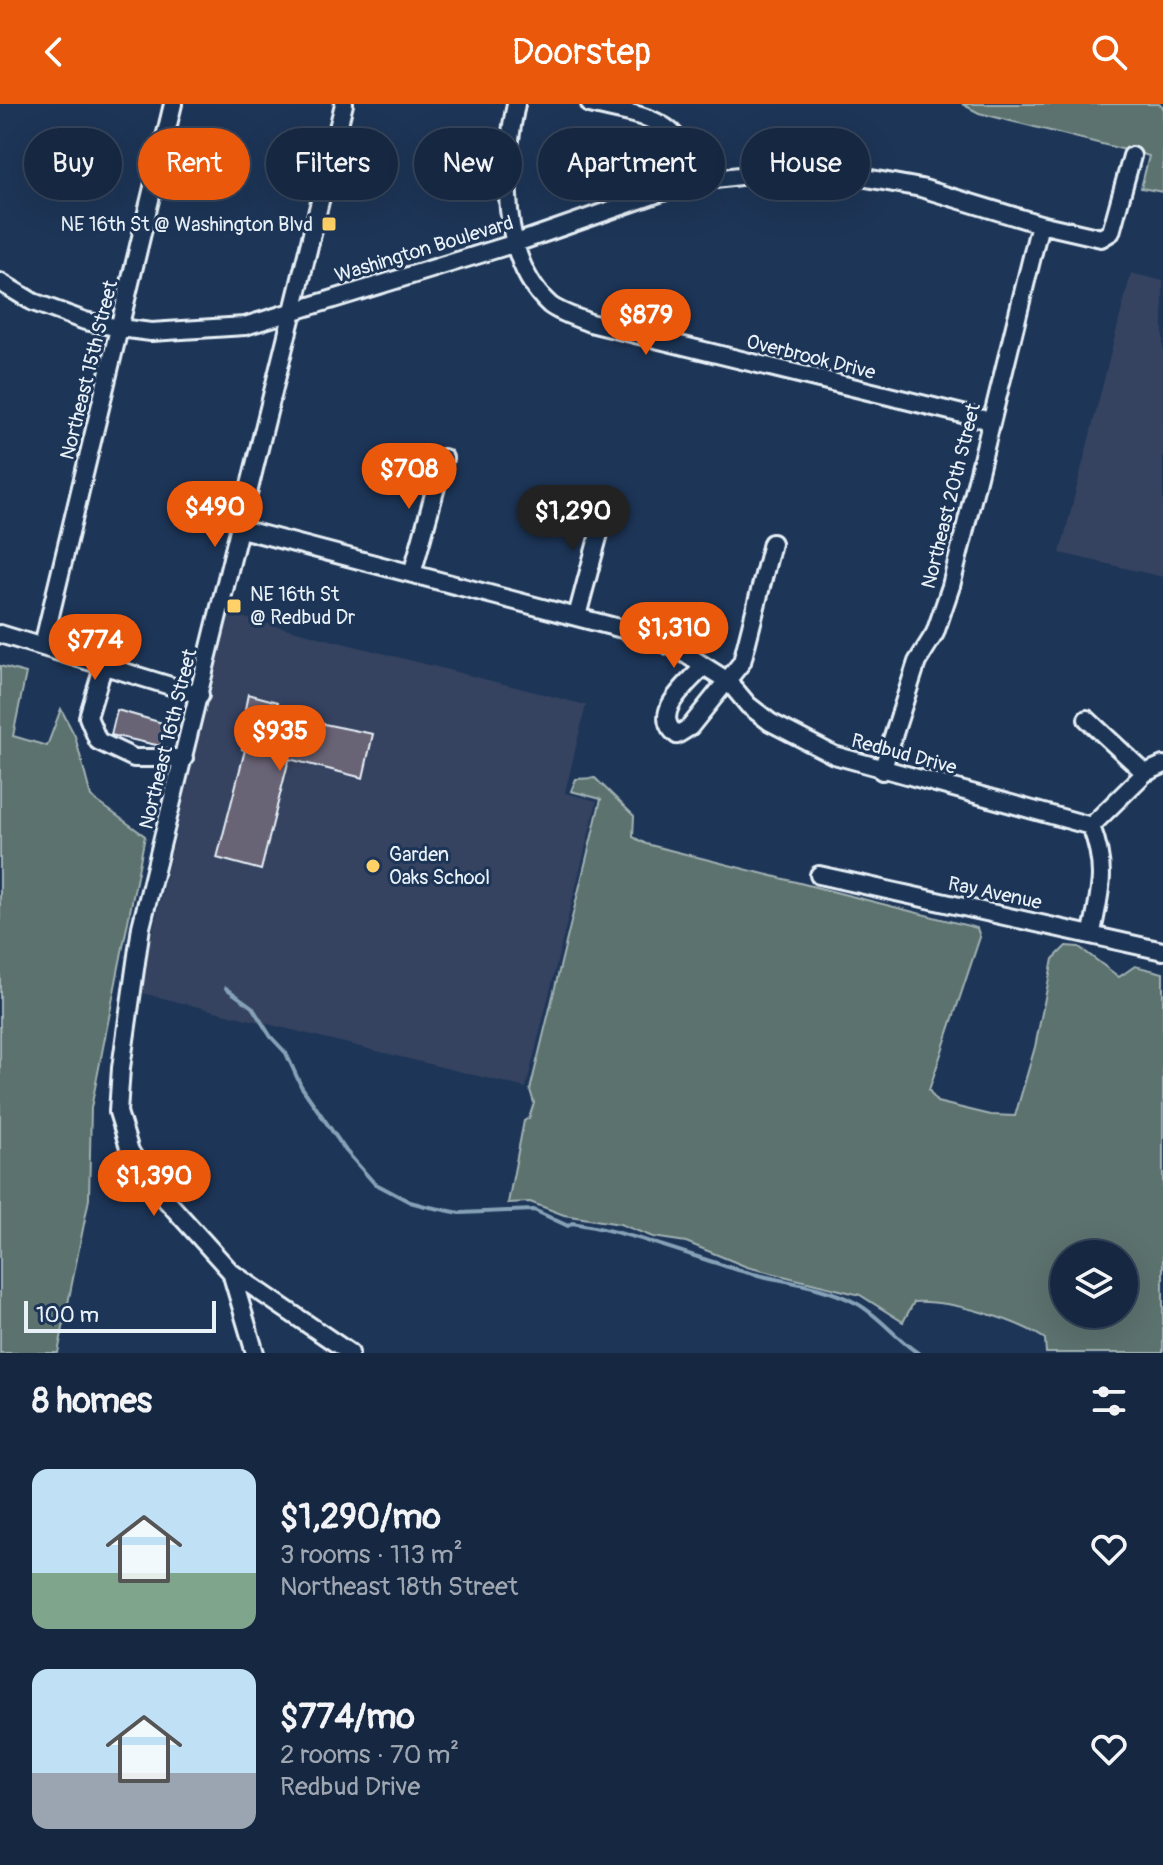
<!DOCTYPE html>
<html lang="en">
<head>
<meta charset="utf-8">
<style>
	body { margin:0; font-family:Pangolin,sans-serif; background:#23344c; color:#f1f3f6; height:100vh; display:flex; flex-direction:column; font-size:30px; white-space:nowrap }
	* { box-sizing:border-box; margin:0 }
	p { font-size:26px; color:#9ea6b1 }
	.icon { flex:none; width:44px; height:44px; fill:none; stroke:currentColor; stroke-width:2; stroke-linecap:round; stroke-linejoin:round }
	.map { position:relative; height:1249px; overflow:hidden }
	.drawer { display:flex; flex-direction:column; background:#162841; flex:1 }
	.drawer>* { flex:none }
	.top-card { position:absolute; left:24px; top:24px; width:1116px; height:72px; display:flex; gap:16px }
	.fabs { position:absolute; left:1050px; top:1136px; display:grid; gap:16px }
	.fabs a { display:grid; place-items:center; width:88px; height:88px; border-radius:50%; background:#162841; box-shadow:0 8px 32px #0002,0 0 0 2px #35445a; font-size:40px }
	.scale { position:absolute; left:24px; bottom:20px; width:192px; box-sizing:border-box; padding-left:8px; border:4px solid #e8f1f8; border-top:0; font-size:22px; line-height:28px; white-space:nowrap; color:#e8f1f8; -webkit-text-stroke:6px #1d3557; paint-order:stroke }
	.price { position:absolute; translate:-50% -68px; padding:0 18px; border-radius:28px; background:#ea580c; color:#fff; font-size:26px; line-height:52px; filter:drop-shadow(0 2px 4px #0008) }
	.price::after { content:''; position:absolute; left:50%; top:48px; width:24px; height:18px; margin-left:-12px; background:inherit; clip-path:polygon(0 0,100% 0,50% 100%) }
	.price.on { background:#222; color:#fff }
	ul { padding:0; list-style:none }
	li { display:flex; align-items:center; gap:24px; height:200px; padding:0 32px }
	li span { display:grid; place-items:center; flex:none; width:224px; height:160px; border-radius:16px; color:#555 }
	li>.icon { margin-inline-start:auto }
	span .icon { width:96px; height:96px; fill:#fffc; stroke-width:1 }
	li b { font-size:34px }
	h2 { display:flex; justify-content:space-between; align-items:center; height:96px; padding:0 32px; font-size:34px }
	.tag { padding:0 28px; border-radius:36px; background:#162841; box-shadow:0 8px 32px #0002,0 0 0 2px #35445a; font-size:28px; line-height:72px }
	.tag.on { background:#ea580c; color:#fff }
	header { display:flex; justify-content:space-between; align-items:center; height:104px; padding:0 32px; background:#ea580c; color:#fff; font-size:36px; font-weight:600 }
	.map>svg:first-child { display:block }
	.built { fill:#344360 }
	.green { fill:#5b726e; stroke:#a2b2b3; stroke-width:2; fill-rule:evenodd }
	.lines { fill:none; stroke-linecap:round; stroke-linejoin:round }
	.stream { stroke:#86a2b7; stroke-width:4 }
	.building { fill:#696476; stroke:#e8f1f8; stroke-width:2 }
	.minor-casing { stroke:#e8f1f8; stroke-width:22 }
	.minor { stroke:#1d3557; stroke-width:16 }
	.poi-dot { fill:#ffd166; stroke:#1d3557; stroke-width:3 }
	.labels { text-anchor:middle; dominant-baseline:central; stroke-width:6; stroke-linejoin:round; paint-order:stroke }
	.poi-label { font-size:20px; fill:#e8f1f8; stroke:#1d3557; text-anchor:start }
	.street-label { font-size:20px; fill:#e8f1f8; stroke:#1d3557 }
</style>
</head>
<body>
<header><svg class="icon" aria-label="back" viewBox="0 0 24 24"><path d="M15 5l-7 7 7 7"/></svg>Doorstep<svg class="icon" aria-label="search" viewBox="0 0 24 24"><circle cx="10" cy="10" r="6"/><path d="M15 15l6 6"/></svg></header>
<div class="map">
<svg width="1163" height="1249" viewBox="0 0 1163 1249">
	<rect width="100%" height="100%" fill="#1d3557"/>
	<filter id="ink" filterUnits="userSpaceOnUse"><feTurbulence type="fractalNoise" baseFrequency=".0125" numOctaves="2"/><feDisplacementMap in="SourceGraphic" scale="16" xChannelSelector="R" yChannelSelector="G"/><feConvolveMatrix kernelMatrix="1 2 1 2 8 2 1 2 1" color-interpolation-filters="sRGB"/></filter>
	<g filter="url(#ink)">
		<path class="built" d="M1131,169L1163,177V473L1060,449Z
			M229,510L586,601L565,689L597,697L526,984L138,888Z"/>
		<path class="green" d="M962,0H1159L1163,2V88L1141,84L1149,52L979,9Z
			M0,562L26,569L13,632L47,642L61,605L75,632L91,693L145,732L91,1004L89,1095L58,1249H0Z
			M595,674L634,712L633,733L646,740L977,824L980,833L929,986L937,998L991,1011L1015,1012L1035,943L1053,855L1066,842L1079,843L1119,873L1135,862L1163,869V1249H1046L1045,1235C1016,1215 949,1196 914,1198L903,1218L860,1191L747,1163L686,1138L653,1133L620,1120L564,1111L530,1098L508,1099L524,1017L529,1014L534,999L530,986L601,695L571,687L576,675ZM1064,1150H1124V1210H1064Z"/>
		<g class="lines">
			<path class="stream" d="M226,884L252,903L271,933L286,949L301,982L346,1047L374,1079L410,1098L425,1102L460,1109L534,1106L568,1122L572,1119C629,1128 683,1149 738,1166C775,1177 821,1180 856,1199C879,1211 896,1235 918,1249"/>
		</g>
		<path class="building" d="M248,590L278,598L275,610L373,630L363,674L289,655L261,766L217,754L245,646L242,645L251,606L245,605Z
			M117,606L166,620L161,642L111,631Z"/>
		<g class="lines">
			<g class="minor-casing">
				<path id="minor" d="M516,0C503,60 499,155 550,201C560,209 578,214 590,219L991,317
					M590,0C643,13 688,13 691,78
					M0,178L33,198L85,217L120,224L151,228L245,222L516,139L691,78L788,66L855,72L921,84L1040,120L1101,134L1111,128L1132,52
					M241,425L634,528L676,544L704,562L728,577L748,601L770,618L834,651L1091,722
					M412,470L444,354
					M577,512L608,396
					M0,530L200,591
					M43,541L173,0
					M104,560L88,613L98,637L134,654H184
					M704,562C688,580 649,609 677,631L690,623L742,558L772,439
					M1087,615L1145,669
					M882,667L917,558L935,529L951,482L1040,120
					M1091,722C1107,764 1101,785 1092,828
					M1091,722L1145,669L1163,661
					M819,771L1163,847
					M231,1168L350,1249
					M255,1249L231,1168L148,1076L130,1047L118,1008L121,964L141,823L344,0"/>
			</g>
			<use href="#minor" class="minor"/>
		</g>
	</g>
	<g class="poi-dot">
		<rect x="321" y="112" width="16" height="16" rx="4"/>
		<rect x="226" y="494" width="16" height="16" rx="4"/>
		<circle cx="373" cy="762" r="8"/>
	</g>
	<g class="labels">
		<g class="poi-label">
			<text x="313" y="120" text-anchor="end">NE 16th St @ Washington Blvd</text>
			<text x="250" y="490">NE 16th St<tspan x="250" dy="23">@ Redbud Dr</tspan></text>
			<text x="389" y="750">Garden<tspan x="389" dy="23">Oaks School</tspan></text>
		</g>
		<g class="street-label">
			<text transform="translate(424 145) rotate(-17)">Washington Boulevard</text>
			<text transform="translate(811 253) rotate(14)">Overbrook Drive</text>
			<text transform="translate(89 266) rotate(-76)">Northeast 15th Street</text>
			<text transform="translate(951 392) rotate(-76)">Northeast 20th Street</text>
			<text transform="translate(168 635) rotate(-76)">Northeast 16th Street</text>
			<text transform="translate(904 650) rotate(15)">Redbud Drive</text>
			<text transform="translate(995 789) rotate(12)">Ray Avenue</text>
		</g>
	</g>
</svg>
<div class="fabs">
<a><svg class="icon" aria-label="layers" viewBox="0 0 24 24"><path d="M12 4l9 5-9 5-9-5zM3 14l9 5 9-5"/></svg></a>
</div>
<div class="scale">100 m</div>
<b class="price" style="left:646px;top:253px">$879</b>
<b class="price" style="left:409px;top:407px">$708</b>
<b class="price" style="left:215px;top:445px">$490</b>
<b class="price on" style="left:573px;top:449px">$1,290</b>
<b class="price" style="left:674px;top:566px">$1,310</b>
<b class="price" style="left:95px;top:578px">$774</b>
<b class="price" style="left:280px;top:669px">$935</b>
<b class="price" style="left:154px;top:1114px">$1,390</b>
<div class="top-card">
<a class="tag">Buy</a>
<a class="tag on">Rent</a>
<a class="tag">Filters</a>
<a class="tag">New</a>
<a class="tag">Apartment</a>
<a class="tag">House</a>
</div>
</div>
<section class="drawer">
<h2>8 homes<svg class="icon" aria-label="filters" viewBox="0 0 24 24"><path d="M4 7h16M4 17h16"/><circle cx="9" cy="7" r="2"/><circle cx="15" cy="17" r="2"/></svg></h2>
<ul>
<li><span style="background:linear-gradient(#bfe0f5 65%,#7fa58c 0)"><svg class="icon" aria-label="home" viewBox="0 0 24 24"><path d="M3 11l9-7 9 7M6 9v11h12V9"/></svg></span><div><b>$1,290/mo</b><p>3 rooms · 113 m²</p><p>Northeast 18th Street</p></div><svg class="icon" aria-label="heart" viewBox="0 0 24 24"><path d="M12 20l-8-8c-3-5 5-10 8-4 3-6 11-1 8 4z"/></svg></li>
<li><span style="background:linear-gradient(#bfe0f5 65%,#9aa5b1 0)"><svg class="icon" aria-label="home" viewBox="0 0 24 24"><path d="M3 11l9-7 9 7M6 9v11h12V9"/></svg></span><div><b>$774/mo</b><p>2 rooms · 70 m²</p><p>Redbud Drive</p></div><svg class="icon" aria-label="heart" viewBox="0 0 24 24"><path d="M12 20l-8-8c-3-5 5-10 8-4 3-6 11-1 8 4z"/></svg></li>
</ul>
</section>
</body>
</html>
